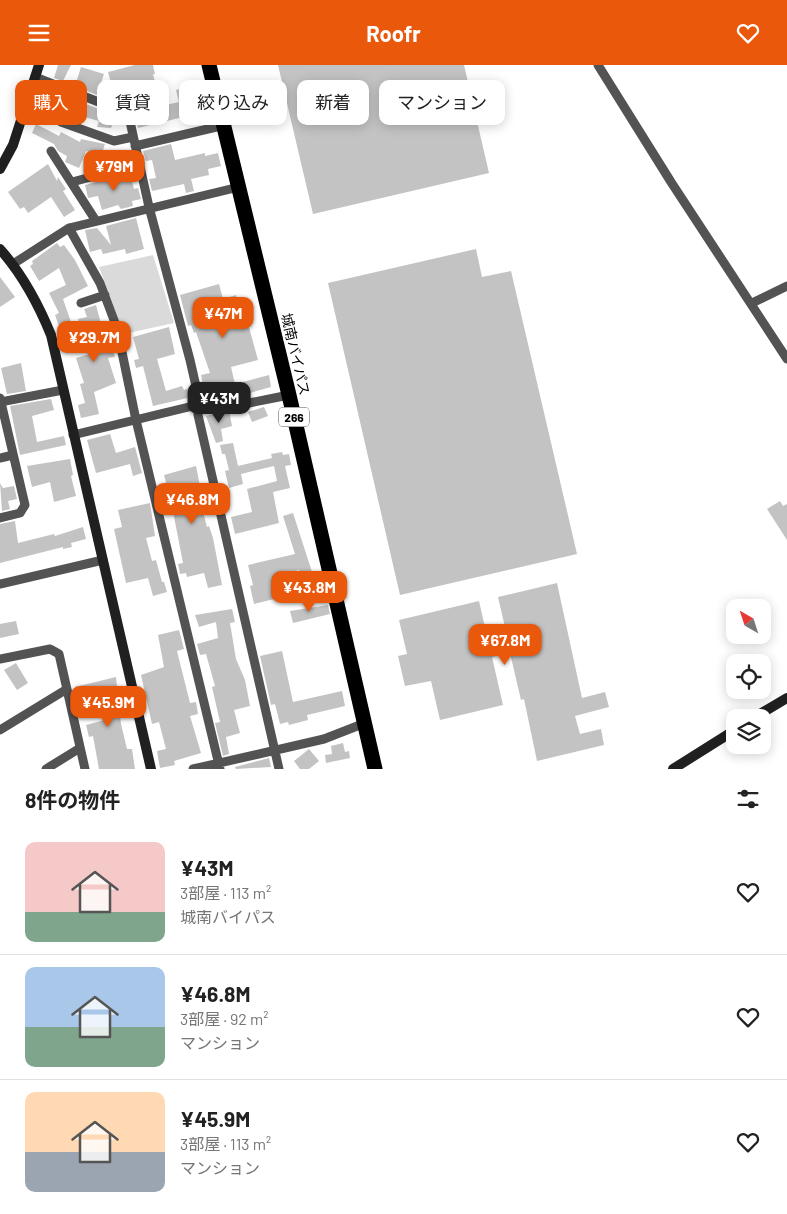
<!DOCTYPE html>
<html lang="ja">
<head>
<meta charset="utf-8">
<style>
	body { margin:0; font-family:Barlow,"Noto Sans JP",sans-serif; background:#f2f2f2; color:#222; height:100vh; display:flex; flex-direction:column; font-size:19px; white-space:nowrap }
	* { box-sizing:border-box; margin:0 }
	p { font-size:16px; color:#767676 }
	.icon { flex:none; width:28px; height:28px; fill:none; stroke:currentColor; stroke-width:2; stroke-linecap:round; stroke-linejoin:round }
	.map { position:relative; height:704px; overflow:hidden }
	.details { display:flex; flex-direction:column; background:#fff; flex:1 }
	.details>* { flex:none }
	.top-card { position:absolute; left:15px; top:15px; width:500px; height:45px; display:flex; gap:10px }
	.needle { width:32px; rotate:321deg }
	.fabs { position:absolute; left:726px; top:534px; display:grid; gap:10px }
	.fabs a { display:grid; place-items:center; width:45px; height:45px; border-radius:10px; background:#fff; box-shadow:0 2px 12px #0003; font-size:25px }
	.price { position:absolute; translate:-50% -42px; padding:0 11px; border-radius:10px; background:#ea580c; color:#fff; font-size:16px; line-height:32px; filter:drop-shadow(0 1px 2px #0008) }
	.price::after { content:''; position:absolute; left:50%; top:30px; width:15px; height:11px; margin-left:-8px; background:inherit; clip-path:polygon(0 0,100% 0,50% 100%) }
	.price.active { background:#222; color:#fff }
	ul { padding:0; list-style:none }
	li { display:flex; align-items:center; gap:15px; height:125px; padding:0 25px }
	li+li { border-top:1px solid #e0e0e0 }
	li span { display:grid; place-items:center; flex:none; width:140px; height:100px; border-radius:10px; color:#555 }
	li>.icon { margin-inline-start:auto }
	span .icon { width:60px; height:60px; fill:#fffc; stroke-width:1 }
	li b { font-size:21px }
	h2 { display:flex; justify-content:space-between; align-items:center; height:60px; padding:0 25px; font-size:21px }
	.pill { padding:0 18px; border-radius:10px; background:#fff; box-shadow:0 2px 12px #0003; font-size:18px; line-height:45px }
	.pill.active { background:#ea580c; color:#fff }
	header { display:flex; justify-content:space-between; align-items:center; height:65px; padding:0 25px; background:#ea580c; color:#fff; font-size:22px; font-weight:700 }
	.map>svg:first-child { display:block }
	.green { fill:#dadada }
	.building { fill:#c3c3c3 }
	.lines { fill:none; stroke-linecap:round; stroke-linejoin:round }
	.street { stroke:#535353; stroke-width:9 }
	.secondary { stroke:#202020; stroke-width:10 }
	.highway { stroke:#000; stroke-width:15 }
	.labels { text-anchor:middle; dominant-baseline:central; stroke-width:4.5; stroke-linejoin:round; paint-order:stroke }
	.shield { fill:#fff; stroke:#4c4c4c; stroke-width:1 }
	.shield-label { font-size:12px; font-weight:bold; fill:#000 }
	.street-label { font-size:14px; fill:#000; stroke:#fff }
</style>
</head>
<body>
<header><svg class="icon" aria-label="menu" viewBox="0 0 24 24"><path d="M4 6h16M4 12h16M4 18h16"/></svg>Roofr<svg class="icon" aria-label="heart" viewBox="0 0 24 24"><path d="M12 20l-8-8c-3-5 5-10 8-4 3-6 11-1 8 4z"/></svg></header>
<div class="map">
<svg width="787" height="704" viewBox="0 0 787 704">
	<rect width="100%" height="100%" fill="#fff"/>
	<path class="green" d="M153,190L174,258L124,269L99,202Z"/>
	<path class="building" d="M58,0H71L63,16L54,13Z
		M135,0H153L155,9H153L161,41L179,37L176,25L196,20L204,47L138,63L132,35L126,38L122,27L113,25L108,7Z
		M278,0H464L489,108L313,149Z
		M81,2L104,9L97,30L75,21Z
		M71,33L116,51L111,63L97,62L99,56L66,47Z
		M41,45L51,49L47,59L36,56Z
		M36,59L59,71L61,67L80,77L81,74L105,79L101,91L86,86L79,103L65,97L67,91L58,86L54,79L32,68Z
		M171,79L175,95L205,88V91L218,88L221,101L208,104L209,110L191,114L194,126L186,128L184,119L152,126L149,114L156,113L152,95L146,96L143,86Z
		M48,99L57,116L58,112L66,124L63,126L75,145L64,152L51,132L28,148L24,142L20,144L8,127Z
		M130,108L134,124L138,123L141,134L132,136L133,141L121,144L118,140L102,145L98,131L88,133L85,120Z
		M136,153L144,184L126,189L125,184L103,189L101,184L90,187L85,165L97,163L111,180L106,161Z
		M57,178L60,182L64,180L75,195L88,221L63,234L72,260L60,264L55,250L59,248L49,228L66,220L59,203L39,216L30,201L33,199L32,196Z
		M476,184L482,212L511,206L577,489L400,530L328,218Z
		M0,212L15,232L0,242Z
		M219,219L223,234L236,230L237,234L241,233L258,295L231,302L235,319L269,310L271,322L236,332L235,328L228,330L227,325L221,327L219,321L204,325L201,310L210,308L196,267L194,268L191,260L188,261L180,230Z
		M96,240L107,281L111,280L115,292L108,293L116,318L94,327L99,349L81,353L78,340L85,338L80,319L84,318L76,293L93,288L92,285H95L90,269L83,271L78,254L87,252L84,244Z
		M169,262L175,289L157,294L166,326L182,321L184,325L190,323L192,332L153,341L143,301L136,303L134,295L139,294L133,272Z
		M21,298L26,326L7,329L1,303Z
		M51,334L54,345L32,351L37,377L64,371L66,380L20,390L10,341Z
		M264,342L268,351L252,357L248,347Z
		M229,345L232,361L221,364L223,376L216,378L206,351Z
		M110,369L116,388L135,382L142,408L133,411L130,399L96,408L87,375Z
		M233,378L238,401L272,393L271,389L282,387L283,390L289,389L291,400L285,401L290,423L273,427L279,458L235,469L231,452L252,447L247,424L277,416L274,401L241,409L243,419L229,423L225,406L229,405L225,389H222L220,380Z
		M70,394L73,410L71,411L76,431L54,437L50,417L32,422L27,401Z
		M196,401L200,421L207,419L209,428H207L208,441L202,443L207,462L209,461L213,473L222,520L208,523L204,508L187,512L186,508L180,509L178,499L183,498L171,436L162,438L160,427L168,425L164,410Z
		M0,418L3,423L14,421L17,434L8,436L10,444L2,446Z
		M780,436L783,441L787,439V475L767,444Z
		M150,438L155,471L146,473L152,496L156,495L162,517H164L167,527L153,531L148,513L126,518L114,464L122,462L118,445Z
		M293,448L312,507L301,511L299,505L280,509L286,531L254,539L250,521L253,520L248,500L295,489L283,451Z
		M15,456L18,478L54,469L55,471L83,462L86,474L71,478L72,482L63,484V482L0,498V459Z
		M557,518L582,633L605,627L609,642L575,651L580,669L601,664L604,680L537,696L524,634L521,635L510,588L492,592L503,640L440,655L431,616L405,621L398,591L407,589L399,555L479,536L489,580L508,575L498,532Z
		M328,540L330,549L293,558L290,546Z
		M232,544L235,557L230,558L236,594L245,615L250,641L234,645L240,668L226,672L229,689L223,691L215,658L220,657L212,622L215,621L206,589L200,590L197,579L218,573L216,557L199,562L195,550Z
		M16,556L19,569L0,573V559Z
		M179,565L184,584L177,586L190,638L196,637L198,649L190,651L201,688L174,696L175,700L160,703L157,686L166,684L159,657L152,659L141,610L164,602L158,570Z
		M282,586L293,637L342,626L345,641L307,650L308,655L289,660L288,657L280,659L275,639L271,640L260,591Z
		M16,598L28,618L17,625L4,605Z
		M116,612L121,659L127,684H132L135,704H99L93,671L89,672L86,660L105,655L99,626L77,632L75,622Z
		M343,678L345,687L349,686L350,693L326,698L325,690L332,689L331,681Z
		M309,684L319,696L309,704H300L294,696Z
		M269,693L271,702L236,704L235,702Z"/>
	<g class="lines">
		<path class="street" d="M598,0L671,117L787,294
			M35,12L124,47L129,52L149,142L190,295L198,330V350L279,704
			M61,57L114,76L133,72
			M135,81L225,60
			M51,86L96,156
			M72,117L140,99
			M69,163L100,218L117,263L136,355L220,704
			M13,199L69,163L239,122
			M81,238L105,230
			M752,238L787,221
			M0,333L25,440L20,448L0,453
			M0,337L63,325
			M73,370L197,340L221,337L244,339L289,330
			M0,393L13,390
			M0,519L103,495
			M0,594L50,584L59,589L85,704
			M0,665L67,624
			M46,704L80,683
			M193,704L324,674L365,658"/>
		<path class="secondary" d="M0,104L13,80L39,0
			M0,184C23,210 38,238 51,270L151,704
			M755,652L787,633
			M673,704L735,665"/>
		<path class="highway" d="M209,0L289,330L375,704"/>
	</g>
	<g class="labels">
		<rect class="shield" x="279" y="342.5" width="30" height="19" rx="4"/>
		<g class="shield-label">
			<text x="294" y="352">266</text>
		</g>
		<g class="street-label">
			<text transform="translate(296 289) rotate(77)">城南バイパス</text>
		</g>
	</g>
</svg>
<div class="fabs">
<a><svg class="needle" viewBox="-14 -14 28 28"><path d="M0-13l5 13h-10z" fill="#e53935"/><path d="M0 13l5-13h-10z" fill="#767676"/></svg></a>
<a><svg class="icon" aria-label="locate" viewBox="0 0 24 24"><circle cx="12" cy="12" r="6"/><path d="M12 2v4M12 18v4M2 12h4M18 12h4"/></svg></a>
<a><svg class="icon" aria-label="layers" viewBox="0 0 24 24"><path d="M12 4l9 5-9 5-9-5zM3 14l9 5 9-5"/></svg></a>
</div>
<b class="price" style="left:114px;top:127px">¥79M</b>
<b class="price" style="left:223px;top:274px">¥47M</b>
<b class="price" style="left:94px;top:298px">¥29.7M</b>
<b class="price active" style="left:219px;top:359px">¥43M</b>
<b class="price" style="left:192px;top:460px">¥46.8M</b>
<b class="price" style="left:309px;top:548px">¥43.8M</b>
<b class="price" style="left:505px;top:601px">¥67.8M</b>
<b class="price" style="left:108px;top:663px">¥45.9M</b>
<div class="top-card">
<a class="pill active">購入</a>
<a class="pill">賃貸</a>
<a class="pill">絞り込み</a>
<a class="pill">新着</a>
<a class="pill">マンション</a>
</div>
</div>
<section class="details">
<h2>8件の物件<svg class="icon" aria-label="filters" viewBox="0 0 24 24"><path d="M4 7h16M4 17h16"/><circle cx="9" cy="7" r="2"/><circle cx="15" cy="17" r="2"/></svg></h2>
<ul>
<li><span style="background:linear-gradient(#f6c9c9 70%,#7fa58c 0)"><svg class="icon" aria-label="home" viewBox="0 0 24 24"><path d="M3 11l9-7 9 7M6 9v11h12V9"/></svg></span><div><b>¥43M</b><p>3部屋 · 113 m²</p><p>城南バイパス</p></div><svg class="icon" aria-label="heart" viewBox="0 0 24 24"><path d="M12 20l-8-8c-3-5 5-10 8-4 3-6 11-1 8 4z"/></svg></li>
<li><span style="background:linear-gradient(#a9c7e8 60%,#7fa58c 0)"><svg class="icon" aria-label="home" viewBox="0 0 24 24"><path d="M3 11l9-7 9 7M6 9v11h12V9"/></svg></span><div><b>¥46.8M</b><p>3部屋 · 92 m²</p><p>マンション</p></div><svg class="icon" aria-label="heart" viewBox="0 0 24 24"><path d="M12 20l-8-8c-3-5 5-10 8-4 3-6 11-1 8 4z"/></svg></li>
<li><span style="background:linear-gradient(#ffd9b3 60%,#9aa5b1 0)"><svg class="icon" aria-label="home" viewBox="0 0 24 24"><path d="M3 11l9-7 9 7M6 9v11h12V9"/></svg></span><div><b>¥45.9M</b><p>3部屋 · 113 m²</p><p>マンション</p></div><svg class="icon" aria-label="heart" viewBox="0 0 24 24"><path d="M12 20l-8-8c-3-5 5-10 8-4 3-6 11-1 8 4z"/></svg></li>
</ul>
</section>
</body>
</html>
